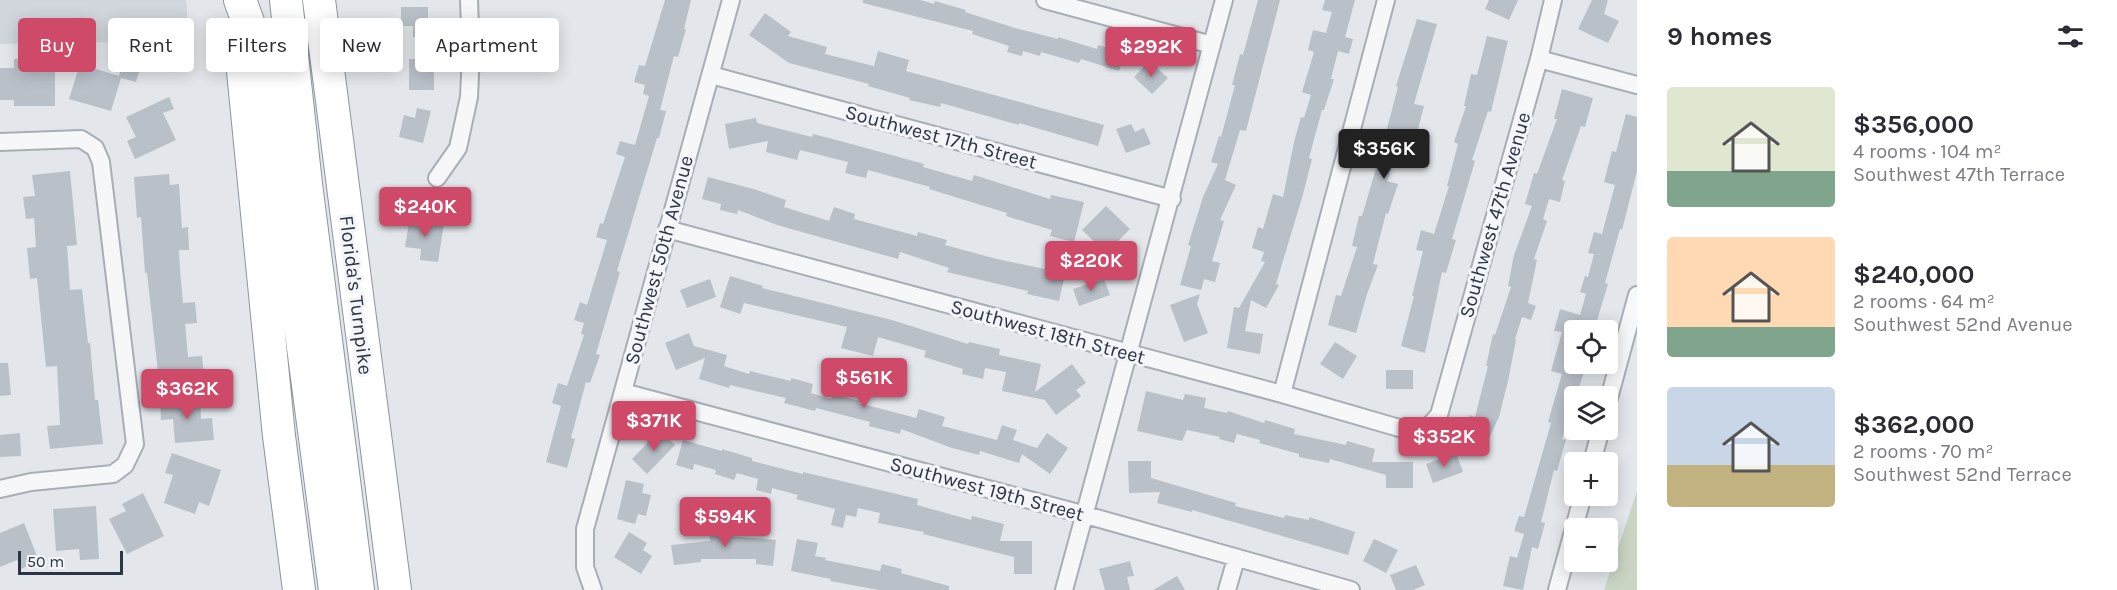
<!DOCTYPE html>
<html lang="en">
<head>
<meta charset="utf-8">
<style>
	body { margin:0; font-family:Karla,sans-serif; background:#f2f2f3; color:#2b2b33; height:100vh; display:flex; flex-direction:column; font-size:22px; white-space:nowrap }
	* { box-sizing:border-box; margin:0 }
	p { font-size:20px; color:#7c7c81 }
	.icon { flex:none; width:33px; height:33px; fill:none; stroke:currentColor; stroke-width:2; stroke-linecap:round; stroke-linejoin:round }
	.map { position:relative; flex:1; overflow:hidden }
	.details { display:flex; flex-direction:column; background:#fff; width:480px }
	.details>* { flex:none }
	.guide { position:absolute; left:18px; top:18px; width:570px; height:54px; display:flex; gap:12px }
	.tools { position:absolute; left:1564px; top:320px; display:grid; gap:12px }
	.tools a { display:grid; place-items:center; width:54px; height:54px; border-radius:6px; background:#fff; box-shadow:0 3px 15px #0003; font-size:30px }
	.scale { position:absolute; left:18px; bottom:15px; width:105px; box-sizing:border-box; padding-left:6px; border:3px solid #2b3543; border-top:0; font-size:16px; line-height:21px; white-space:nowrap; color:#2b3543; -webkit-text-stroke:4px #f3f5f8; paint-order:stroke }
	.price { position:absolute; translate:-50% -51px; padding:0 14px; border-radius:6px; background:#ce4a68; color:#fff; font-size:20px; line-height:39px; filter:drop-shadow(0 2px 3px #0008) }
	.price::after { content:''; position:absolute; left:50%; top:36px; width:18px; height:14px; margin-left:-9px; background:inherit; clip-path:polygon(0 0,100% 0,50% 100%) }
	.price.on { background:#222; color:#fff }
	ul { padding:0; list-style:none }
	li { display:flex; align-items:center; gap:18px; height:150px; padding:0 30px }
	li span { display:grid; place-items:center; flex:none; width:168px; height:120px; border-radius:6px; color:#555 }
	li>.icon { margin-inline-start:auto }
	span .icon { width:72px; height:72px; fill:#fffc; stroke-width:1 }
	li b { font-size:26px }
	h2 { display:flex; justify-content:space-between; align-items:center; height:72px; padding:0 30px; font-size:26px }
	.pill { padding:0 21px; border-radius:6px; background:#fff; box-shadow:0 3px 15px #0003; font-size:21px; line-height:54px }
	.pill.on { background:#ce4a68; color:#fff }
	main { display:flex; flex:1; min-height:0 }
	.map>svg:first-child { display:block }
	.built { fill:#d1d6dd }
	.green { fill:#cad5c4 }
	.building { fill:#bac0c8 }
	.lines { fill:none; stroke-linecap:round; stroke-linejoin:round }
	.street-casing { stroke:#a8aeb5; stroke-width:20 }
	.highway-casing { stroke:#8a95a2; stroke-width:34 }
	.street { stroke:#f6f7f9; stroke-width:16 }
	.highway { stroke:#fff; stroke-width:32 }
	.labels { text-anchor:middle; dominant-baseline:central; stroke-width:6; stroke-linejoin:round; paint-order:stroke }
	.street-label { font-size:20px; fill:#2b3543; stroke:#f3f5f8 }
</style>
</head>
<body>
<main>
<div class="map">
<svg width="1637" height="590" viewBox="0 0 1637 590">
	<rect width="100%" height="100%" fill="#e3e7eb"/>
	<path class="built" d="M0,0H186L189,41L0,44Z"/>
	<path class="green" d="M1637,491V590H1604Z"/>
	<path class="building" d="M665,0H691L684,29H686L678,57L674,56L660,110L666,111L659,138H657L617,271L620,272L596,354L600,355L590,383L586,382L571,438L575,439L567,468L546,462L561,406L552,403L558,383L567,386L584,335L581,334L584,323L574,320L580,302L587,305L607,240L596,237L600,223L603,224L625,157L616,154L620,141L635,145L649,96L643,94L645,85L634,82L639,65L645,66Z
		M863,0H920L934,4L935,1L966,10L965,12L1015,28L1058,39V37L1097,49L1098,45L1125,53L1119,71L1081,59L1079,63L1041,52L1040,56L1023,51L1022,56L1007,52L1009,46L972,34L973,31L863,3Z
		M1258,0H1280L1246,131L1240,130L1225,180L1236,185L1220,220L1224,221L1212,261L1220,263L1215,282L1204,279L1201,290L1180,285L1191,246L1188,245L1203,197L1218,164L1211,162L1219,136L1221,137L1235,85H1232L1240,54L1243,55Z
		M1325,0H1355L1345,37L1353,39L1349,54L1338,51L1331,79H1334L1324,110H1322L1309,158L1312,159L1302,198L1276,284L1279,285L1266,308L1251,300L1245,331L1263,334L1260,354L1227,348L1234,307L1239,308L1265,262L1261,261L1264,252L1252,248L1258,227L1263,229L1273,194L1283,197L1294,142L1301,117L1304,118L1311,95L1302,92L1314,52L1308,50L1313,30L1326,33L1332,12L1322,10Z
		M1489,0H1518L1509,20L1485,9Z
		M1592,0H1608L1604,14L1619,21L1608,43L1578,29Z
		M401,7H428V37H413V26H401Z
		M765,13L791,32L788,36L827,47L825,54L874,66L878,51L909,60L906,71L1104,125L1098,146L1019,123V125L941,103L940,107L909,100L910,98L868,86L869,84L789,63L749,35Z
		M1417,19L1437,24L1414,104L1424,106L1416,137H1413L1403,163L1395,160L1387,181L1398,184L1388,214L1386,213L1373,264L1378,265L1367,294L1356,333L1328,325L1336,295L1341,296L1357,247L1352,246L1359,216H1362L1377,165L1374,164L1385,136L1398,87L1396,86Z
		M1487,36L1508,41L1491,112L1488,111L1472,160L1475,161L1452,239L1456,240L1446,273L1442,272L1425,353L1401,346L1414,296H1412L1423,251L1416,250L1421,230L1434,234L1449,186H1447L1458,144L1454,142L1466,106H1464L1471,74L1477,75Z
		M124,58L142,63L136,82L121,78L111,111L69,99L80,64L119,76Z
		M14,59H32V69H55V106H14V100H0V68H14Z
		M409,59H434V90H409Z
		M1149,61L1168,78L1152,94L1134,77Z
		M1562,89L1593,98L1585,127L1581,126L1562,180L1565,181L1560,202L1549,199L1543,219L1547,221L1534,259L1537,260L1528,303L1536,306L1531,320L1522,317L1515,339L1516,340L1508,381L1499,417L1482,453L1458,442L1470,415L1475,417L1488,366H1486L1493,334L1495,335L1511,287L1508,286L1514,255L1532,206L1525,204L1534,173L1537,174L1557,119H1554Z
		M169,97L174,109L163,113L176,140L135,159L127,141L136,137L126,117Z
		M417,108L431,111L423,143L399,137L404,115L415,118Z
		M1626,114L1637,117V171L1622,230L1620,229L1605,283L1608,284L1594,330H1575V363H1587L1562,439L1566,440L1557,471L1554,470L1541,522L1545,523L1538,549L1532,547L1523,590L1503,586L1510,556L1517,558L1524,534L1514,531L1519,516L1524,517L1551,423L1548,422L1562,374L1551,371L1562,332L1554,331L1560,309L1580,315L1586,294L1580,292L1585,276L1588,277L1594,254L1588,253L1594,232L1602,234L1615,185L1604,182L1612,151L1616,152Z
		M756,118L757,123L812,137L813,134L844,142L924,164L923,167L972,181L974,175L1050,199L1051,195L1084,202L1074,242L1050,236L1052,230L1006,216L1007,213L929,189L930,187L868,170L866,178L845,173L848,162L800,150L797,160L766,152L768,141L729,149L725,124Z
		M1131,124L1135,132L1144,128L1151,144L1126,153L1116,129Z
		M70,171L77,245L67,246L70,290L82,289L88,343H90L95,400H98L103,444L50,449L47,426L60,425L57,366L46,367L37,278L30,279L27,248L36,247L34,218L26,219L23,197L35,196L32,175Z
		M169,174L170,185L179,184L182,228L188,227L189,250H179L180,270L183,303L195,302L197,323L185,324L188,357L202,356L204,376L159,381L147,273H145L141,217L137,218L134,177Z
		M708,177L757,190L786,200L784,207L829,221L834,207L855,214L854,219L917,236L918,232L947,240L945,245L997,259L1045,269L1046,265L1066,270L1059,301L1027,294L1028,291L947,272L949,268L900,252L898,259L777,225L738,210L737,214L720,210L721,204L702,199Z
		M1106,206L1130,229L1106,253L1082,230Z
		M410,217L444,223L438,262L420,260L421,249L405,247Z
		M730,276L763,286L762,288L892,320L968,344L969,342L1000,349L999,355L1041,364L1035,392L1072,364L1086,383L1076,390L1081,396L1056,415L1045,400L1002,391L1006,372L985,368L983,379L962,374L963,369L924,357L926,351L878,337L873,356L841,348L847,327L744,303L740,314L720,307Z
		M710,279L716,297L687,308L680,290Z
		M1104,279L1110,295L1079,306L1073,289Z
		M1200,294L1197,304L1208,333L1184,342L1170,305Z
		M689,333L694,346L727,355L724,366L749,374L750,371L791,381V378L813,384L811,393L831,399L833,394L860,401L859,403L916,418L919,409L945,417L942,426L997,440L1002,425L1017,430L1013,440L1037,448L1047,433L1068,448L1050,474L1022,454L1019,463L980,451L979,455L952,448L901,429L900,434L869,426L870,422L816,408L815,411L784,403L786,398L730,385L729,388L699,379L705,358L676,370L665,343Z
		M1335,342L1357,356L1343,379L1320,364Z
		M0,363H8L11,395L0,396Z
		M1386,370H1413V389H1386Z
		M1146,391L1183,400L1185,394L1206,398L1204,408L1227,413L1228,411L1264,423L1265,420L1295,429L1294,434L1346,445L1347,441L1375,449L1372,462H1413V488H1386V475L1330,459L1329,463L1299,457V454L1259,443L1260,440L1237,434L1234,443L1219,439L1220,437L1187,430L1182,441L1137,431Z
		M200,397L201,419L212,418L214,440L175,443L173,419L161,420L160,400Z
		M660,430L675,445L647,474L632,459Z
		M20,433L21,456L0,457V435Z
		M683,440L722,451V449L752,458V461L803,474V472L918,499L917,505L971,520L972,516L1004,524L1000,541H1032V574H1014V557L923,534L924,532L878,523L880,513L858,508L856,517L846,515L843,528L831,525L835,509L796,499L798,495L772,488L771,494L756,490L758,479L737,473L734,480L715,474L716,470L694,464L693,470L676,465Z
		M172,453L221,470L209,506L199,502L195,514L164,503L173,475L165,473Z
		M1456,453L1463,472L1433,483L1426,464Z
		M1128,461H1151V478L1236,503L1235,506L1284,518L1285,515L1309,520V517L1355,532L1348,555L1192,510V512L1157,503L1160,492L1129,493Z
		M626,480L644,484L642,493L651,495L646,516L638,514L635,524L617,519Z
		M143,493L164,536L127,554L109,519L126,511L122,504Z
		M96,506L99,559L80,560L79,549L56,551L53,509Z
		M24,523L39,561L21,569L17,560L0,567V533Z
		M710,525H731V536L776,540L773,566L756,564V559H701V562L674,565L671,545L710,541Z
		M629,532L647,543L643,550L652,556L641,574L614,557Z
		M797,539L818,543L815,556L826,558L825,560L880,571L882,564L902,569L901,573L949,586V590H879L830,581L831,579L791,571Z
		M1374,539L1398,550L1386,573L1363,561Z
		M1130,561L1134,576L1127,577L1130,590H1105L1099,569Z
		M1416,565L1425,585L1413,590H1396L1390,575Z
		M1177,576L1185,590H1153Z"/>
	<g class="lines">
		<g class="street-casing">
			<path id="street" d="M1045,0L1212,45
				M1539,59L1637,85
				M711,75L1172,199
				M0,142L81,139L95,148L101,162L135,444L125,465L113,474L31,482L0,489
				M437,178L458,148L469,97L471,54L469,0
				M667,229L1282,394L1406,430L1428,427L1439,415L1539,59L1553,0
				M623,392L1086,515L1351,590
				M1282,394L1386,0
				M1608,402L1637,295
				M1592,462L1601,429
				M593,590L585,567V529L731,0
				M1064,590L1224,0
				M1227,590L1236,559
				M1557,590L1583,495"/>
		</g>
		<g class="highway-casing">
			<path id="highway" d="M240,0L267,74L335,590
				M286,0L306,184L358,590
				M319,0L395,590
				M239,31L279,436L299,590"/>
		</g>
		<use href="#street" class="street"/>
		<use href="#highway" class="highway"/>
	</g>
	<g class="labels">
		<g class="street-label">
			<text transform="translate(941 137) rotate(15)">Southwest 17th Street</text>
			<text transform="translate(1495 215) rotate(-74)">Southwest 47th Avenue</text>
			<text transform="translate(659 260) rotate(-75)">Southwest 50th Avenue</text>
			<text transform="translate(356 295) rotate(83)">Florida's Turnpike</text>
			<text transform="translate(1048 332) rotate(15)">Southwest 18th Street</text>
			<text transform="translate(987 489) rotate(15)">Southwest 19th Street</text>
		</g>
	</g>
</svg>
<div class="tools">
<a><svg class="icon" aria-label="locate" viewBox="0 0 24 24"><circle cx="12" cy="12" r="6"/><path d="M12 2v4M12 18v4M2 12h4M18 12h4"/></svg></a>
<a><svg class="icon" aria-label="layers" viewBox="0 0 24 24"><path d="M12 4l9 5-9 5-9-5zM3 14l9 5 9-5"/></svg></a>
<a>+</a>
<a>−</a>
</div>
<div class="scale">50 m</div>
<b class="price" style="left:1151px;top:78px">$292K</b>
<b class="price on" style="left:1384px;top:180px">$356K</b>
<b class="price" style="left:425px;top:238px">$240K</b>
<b class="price" style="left:1091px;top:292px">$220K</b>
<b class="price" style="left:864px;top:409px">$561K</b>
<b class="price" style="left:187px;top:420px">$362K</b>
<b class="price" style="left:654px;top:452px">$371K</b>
<b class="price" style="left:1444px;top:468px">$352K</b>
<b class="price" style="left:725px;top:548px">$594K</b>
<div class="guide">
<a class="pill on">Buy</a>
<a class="pill">Rent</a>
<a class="pill">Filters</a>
<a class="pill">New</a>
<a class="pill">Apartment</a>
</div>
</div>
<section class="details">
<h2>9 homes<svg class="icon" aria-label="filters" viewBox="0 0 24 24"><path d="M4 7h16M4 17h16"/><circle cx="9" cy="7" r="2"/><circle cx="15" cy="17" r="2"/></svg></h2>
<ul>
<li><span style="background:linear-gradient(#dfe7d0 70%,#7fa58c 0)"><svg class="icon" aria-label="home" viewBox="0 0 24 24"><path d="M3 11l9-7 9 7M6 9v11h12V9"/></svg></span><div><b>$356,000</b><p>4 rooms · 104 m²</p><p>Southwest 47th Terrace</p></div></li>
<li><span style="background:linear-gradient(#ffd9b3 75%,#7fa58c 0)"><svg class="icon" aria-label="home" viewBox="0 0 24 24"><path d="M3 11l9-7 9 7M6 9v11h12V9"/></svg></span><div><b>$240,000</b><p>2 rooms · 64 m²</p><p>Southwest 52nd Avenue</p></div></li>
<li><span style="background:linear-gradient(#c9d6e8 65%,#c2b280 0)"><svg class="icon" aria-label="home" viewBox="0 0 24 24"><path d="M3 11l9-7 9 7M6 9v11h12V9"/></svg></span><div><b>$362,000</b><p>2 rooms · 70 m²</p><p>Southwest 52nd Terrace</p></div></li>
</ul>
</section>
</main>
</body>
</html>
